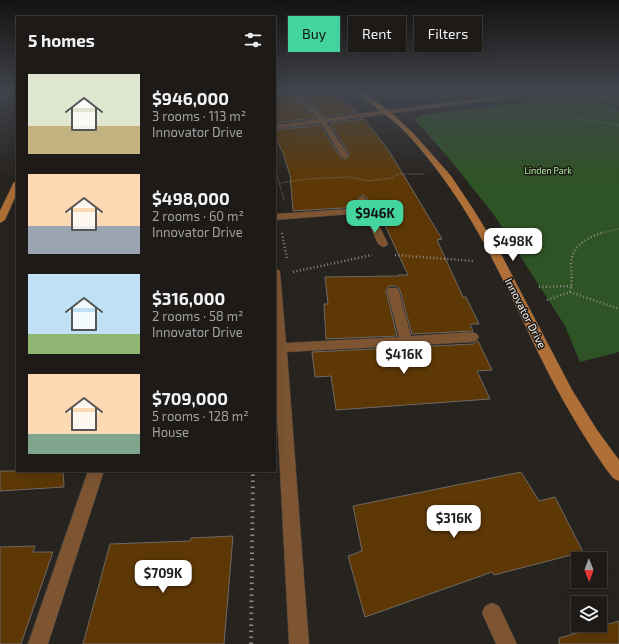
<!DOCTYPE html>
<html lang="en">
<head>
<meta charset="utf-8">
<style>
	body { margin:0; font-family:"Exo 2",sans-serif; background:#252320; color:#f1f3f6; height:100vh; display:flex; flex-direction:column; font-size:15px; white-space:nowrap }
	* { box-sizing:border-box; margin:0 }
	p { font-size:13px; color:#a0a1a1 }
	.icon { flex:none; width:22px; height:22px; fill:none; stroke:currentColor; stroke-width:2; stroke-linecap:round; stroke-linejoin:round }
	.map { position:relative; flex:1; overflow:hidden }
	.sheet { position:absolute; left:16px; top:16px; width:260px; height:456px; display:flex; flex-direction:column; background:#1d1a17; border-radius:0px; box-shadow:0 4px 16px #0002,0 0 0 1px #3b3836 }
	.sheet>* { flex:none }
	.hud { position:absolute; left:288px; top:16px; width:271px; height:36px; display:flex; gap:8px }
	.needle { width:26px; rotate:179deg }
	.buttons { position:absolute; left:571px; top:552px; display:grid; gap:8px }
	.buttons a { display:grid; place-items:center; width:36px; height:36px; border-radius:0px; background:#1d1a17; box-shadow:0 4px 16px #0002,0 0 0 1px #3b3836; font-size:20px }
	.price { position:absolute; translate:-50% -34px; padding:0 9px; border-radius:8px; background:#fff; color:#222; font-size:13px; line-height:26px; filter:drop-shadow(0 1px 2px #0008) }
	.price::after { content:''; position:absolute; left:50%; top:24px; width:12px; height:9px; margin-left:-6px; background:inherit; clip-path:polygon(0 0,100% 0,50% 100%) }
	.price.on { background:#44d49f; color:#111 }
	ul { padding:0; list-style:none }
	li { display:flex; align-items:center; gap:12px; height:100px; padding:0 12px }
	li span { display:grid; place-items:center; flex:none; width:112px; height:80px; border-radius:0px; color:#555 }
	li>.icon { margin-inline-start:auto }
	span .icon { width:48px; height:48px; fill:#fffc; stroke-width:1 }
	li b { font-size:17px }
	h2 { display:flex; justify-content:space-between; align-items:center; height:48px; padding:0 12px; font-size:17px }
	.chip { padding:0 14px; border-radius:0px; background:#1d1a17; box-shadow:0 4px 16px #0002,0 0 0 1px #3b3836; font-size:14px; line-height:36px }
	.chip.on { background:#44d49f; color:#111 }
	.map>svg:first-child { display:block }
	.green { fill:#2e5324 }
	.building { fill:#5d3805; stroke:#6d6964 }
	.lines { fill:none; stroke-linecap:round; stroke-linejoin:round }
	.lane-casing { stroke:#44403c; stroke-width:1 }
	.street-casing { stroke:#44403c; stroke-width:1 }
	.secondary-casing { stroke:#44403c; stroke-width:1 }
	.path-far2 { stroke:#8d8a86; stroke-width:1.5; stroke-dasharray:0.5 1.5; stroke-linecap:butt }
	.path-far1 { stroke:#8d8a86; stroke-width:2.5; stroke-dasharray:1 2.5; stroke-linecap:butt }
	.path { stroke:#8d8a86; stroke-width:4; stroke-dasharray:1.5 4.5; stroke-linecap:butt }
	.lane { fill:#7d5533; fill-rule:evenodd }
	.street { fill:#7d5533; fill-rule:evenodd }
	.secondary { fill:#af6f36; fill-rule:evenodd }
	.labels { text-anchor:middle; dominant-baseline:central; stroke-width:3; stroke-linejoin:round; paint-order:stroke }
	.far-park-label { font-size:9px; fill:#aef19d; stroke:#1d1a16 }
	.street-label { font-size:11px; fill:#f3f1ee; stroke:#1d1a16 }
</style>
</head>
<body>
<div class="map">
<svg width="619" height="644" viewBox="0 0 619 644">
	<rect width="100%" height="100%" fill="#27231f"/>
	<path class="green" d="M619,93V107L598,98L600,95Z
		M587,95L619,110V352L580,362L565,326L494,215L447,156L414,119L422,115Z"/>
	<path class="building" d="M275,91H331L357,112L325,116L298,92H293L292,96L315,118L275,123Z
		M364,119L389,151L442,239L437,240L463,297H466L479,324H470L473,331L412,334L400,290L397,286H389L386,291L397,336L326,339L324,304H328L325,277L399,276L398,275H408L377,208H372L367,198L363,195L357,199L360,207L293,211L290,175L283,153L275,136V130L320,125L340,157L346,159L350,155L330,123Z
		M478,341L492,370L477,371L490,399L336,410L331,376L315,377L312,352L473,344Z
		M0,471H63L64,487L0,491Z
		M521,472L539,501L555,497L583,552L494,575L492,572L365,617L348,556L362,551L353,506Z
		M233,536L224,644H83L110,544L190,541L191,538Z
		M35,546L33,552H53L21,644H0V547Z
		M619,621V644H559V638Z"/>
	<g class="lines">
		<g class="lane-casing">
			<path id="lane" d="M293,93H297L325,118L387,110L390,112L387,114L327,122L349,156L345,158L341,156L321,123L275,129V125L318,119L293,95Z
				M362,196L366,199L388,244L386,246L383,247L378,244L364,213L275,220V214L362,208L358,199Z
				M275,268L280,271L286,343L399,337L387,291L389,288H397L399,291L411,336L473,332L477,334L479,337L477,340L473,342L287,352L309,644H289L275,376Z
				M88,471H104L48,644H28Z
				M492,603L499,606L517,644H496L482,613L485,606Z"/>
		</g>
		<g class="street-casing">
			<path id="street" d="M544,91H565L387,114L384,112L387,110Z"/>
		</g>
		<g class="secondary-casing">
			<path id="secondary" d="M355,91H362L395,116L414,134L451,176L473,209L502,256L572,390L597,430L619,460V481L613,478L606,469C586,440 568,410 551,378C514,306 485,231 434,166C421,149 408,133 391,119C380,110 367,102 355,91Z
				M14,182H17V193L5,220L0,223V211Z"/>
		</g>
		<path class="path-far2" d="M532,109L556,116L619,125
			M275,169L284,199L283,201
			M279,183L308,179L349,177L369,181L393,178L397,174H423
			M601,233L619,229"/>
		<path class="path-far1" d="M282,233L287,259
			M395,255L474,261
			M293,272L372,255
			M539,287L572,286
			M570,292L619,309
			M547,300L570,292C573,282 571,273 571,263C572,245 589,237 604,232"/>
		<path class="path" d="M251,644L253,471"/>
		<use href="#lane" class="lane"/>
		<use href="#street" class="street"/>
		<use href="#secondary" class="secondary"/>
	</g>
	<linearGradient id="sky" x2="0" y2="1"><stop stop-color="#151311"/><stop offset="0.5" stop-color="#41454d"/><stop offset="1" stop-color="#41454d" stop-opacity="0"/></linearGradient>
	<rect width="619" height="182" fill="url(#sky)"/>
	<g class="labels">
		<g class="far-park-label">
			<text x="548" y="170">Linden Park</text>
		</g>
		<g class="street-label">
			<text transform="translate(526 313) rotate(63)">Innovator Drive</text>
		</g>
	</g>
</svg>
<div class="buttons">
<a><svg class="needle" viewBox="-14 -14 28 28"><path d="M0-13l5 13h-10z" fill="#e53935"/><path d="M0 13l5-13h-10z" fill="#a0a1a1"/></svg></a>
<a><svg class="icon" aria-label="layers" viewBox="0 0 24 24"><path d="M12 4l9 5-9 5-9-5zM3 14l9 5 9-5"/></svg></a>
</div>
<b class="price on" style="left:375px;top:234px">$946K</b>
<b class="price" style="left:513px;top:262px">$498K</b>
<b class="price" style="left:404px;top:375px">$416K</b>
<b class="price" style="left:454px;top:539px">$316K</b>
<b class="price" style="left:163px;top:594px">$709K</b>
<div class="hud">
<a class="chip on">Buy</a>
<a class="chip">Rent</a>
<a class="chip">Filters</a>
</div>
<section class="sheet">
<h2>5 homes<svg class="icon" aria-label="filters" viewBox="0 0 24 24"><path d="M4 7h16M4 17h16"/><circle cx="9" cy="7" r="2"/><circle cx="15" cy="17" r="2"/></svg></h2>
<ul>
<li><span style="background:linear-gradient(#dfe7d0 65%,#c2b280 0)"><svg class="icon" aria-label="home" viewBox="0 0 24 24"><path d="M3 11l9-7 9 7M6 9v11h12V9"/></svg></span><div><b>$946,000</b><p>3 rooms · 113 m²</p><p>Innovator Drive</p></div></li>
<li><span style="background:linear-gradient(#ffd9b3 65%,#9aa5b1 0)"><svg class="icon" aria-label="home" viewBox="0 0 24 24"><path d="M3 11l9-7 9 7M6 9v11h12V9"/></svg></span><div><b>$498,000</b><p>2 rooms · 60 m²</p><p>Innovator Drive</p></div></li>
<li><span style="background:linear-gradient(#bfe0f5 75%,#8fb573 0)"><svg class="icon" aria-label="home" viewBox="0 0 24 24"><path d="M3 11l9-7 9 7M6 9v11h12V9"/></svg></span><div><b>$316,000</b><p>2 rooms · 58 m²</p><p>Innovator Drive</p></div></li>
<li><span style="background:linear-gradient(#ffd9b3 75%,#7fa58c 0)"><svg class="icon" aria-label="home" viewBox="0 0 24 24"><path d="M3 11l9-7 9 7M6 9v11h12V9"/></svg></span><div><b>$709,000</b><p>5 rooms · 128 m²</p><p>House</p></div></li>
</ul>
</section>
</div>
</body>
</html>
